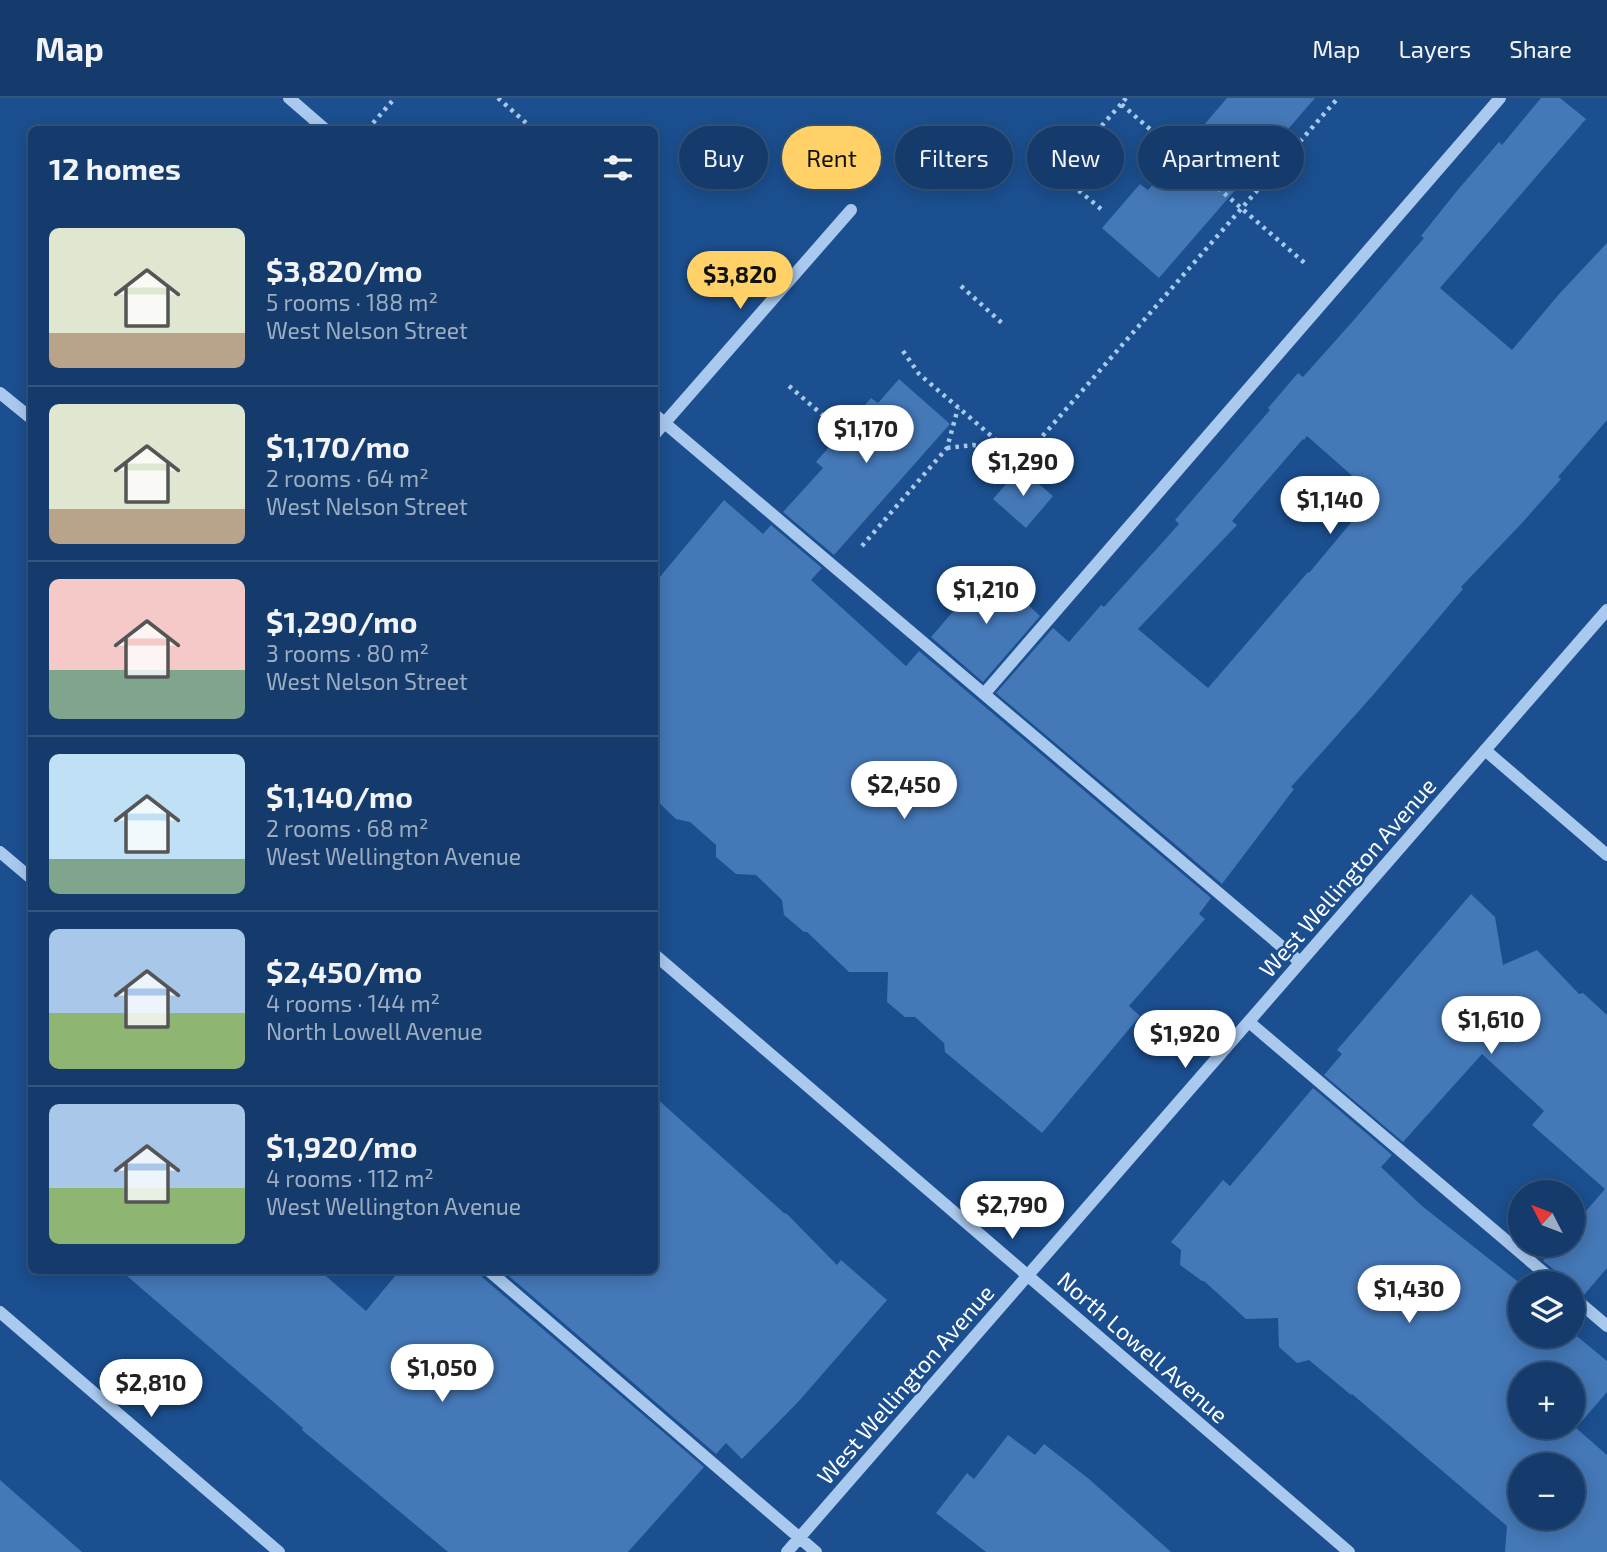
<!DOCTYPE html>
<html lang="en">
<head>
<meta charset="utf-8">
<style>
	body { margin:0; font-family:"Exo 2",sans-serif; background:#1d4271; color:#f1f3f6; height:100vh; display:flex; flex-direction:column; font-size:26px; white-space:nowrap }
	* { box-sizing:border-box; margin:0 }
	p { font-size:23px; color:#9dadc1 }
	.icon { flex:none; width:38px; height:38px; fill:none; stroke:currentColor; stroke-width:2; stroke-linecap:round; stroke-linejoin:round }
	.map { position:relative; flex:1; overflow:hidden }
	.details { position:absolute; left:28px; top:28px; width:630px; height:1148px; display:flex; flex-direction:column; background:#143b6b; border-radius:10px; box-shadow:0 4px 18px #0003,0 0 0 2px #33557e }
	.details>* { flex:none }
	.guide { position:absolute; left:679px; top:28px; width:665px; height:63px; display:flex; gap:14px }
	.needle { width:46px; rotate:312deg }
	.controls { position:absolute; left:1508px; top:1082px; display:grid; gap:14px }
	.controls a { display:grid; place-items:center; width:77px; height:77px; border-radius:50%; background:#143b6b; box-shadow:0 4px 18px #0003,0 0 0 2px #33557e; font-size:35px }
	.price { position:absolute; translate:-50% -60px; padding:0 16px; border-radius:24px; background:#fff; color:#222; font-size:23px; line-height:46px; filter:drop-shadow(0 2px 4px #0008) }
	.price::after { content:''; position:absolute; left:50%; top:42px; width:21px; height:16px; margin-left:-10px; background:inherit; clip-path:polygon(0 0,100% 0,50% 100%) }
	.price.selected { background:#ffd166; color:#111 }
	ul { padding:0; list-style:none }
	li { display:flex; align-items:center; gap:21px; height:175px; padding:0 21px }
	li+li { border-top:2px solid #33557e }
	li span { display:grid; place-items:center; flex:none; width:196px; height:140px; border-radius:10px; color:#555 }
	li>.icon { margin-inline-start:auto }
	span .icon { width:84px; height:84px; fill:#fffc; stroke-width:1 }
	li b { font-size:30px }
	h2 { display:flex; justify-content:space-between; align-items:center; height:84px; padding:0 21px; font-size:30px }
	.tag { padding:0 24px; border-radius:32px; background:#143b6b; box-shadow:0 4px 18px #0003,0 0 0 2px #33557e; font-size:24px; line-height:63px }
	.tag.selected { background:#ffd166; color:#111 }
	header { display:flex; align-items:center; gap:42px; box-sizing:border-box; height:98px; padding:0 35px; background:#143b6b; border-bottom:2px solid #33557e }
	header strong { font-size:33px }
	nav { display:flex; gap:38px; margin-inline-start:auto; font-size:24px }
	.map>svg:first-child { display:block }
	.building { fill:#4478b7; fill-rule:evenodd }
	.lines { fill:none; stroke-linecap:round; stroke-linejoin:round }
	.path { stroke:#a9c9ee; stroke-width:4.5; stroke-dasharray:3.5 5; stroke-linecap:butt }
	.minor { stroke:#a9c9ee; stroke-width:12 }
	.labels { text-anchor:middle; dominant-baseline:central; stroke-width:5; stroke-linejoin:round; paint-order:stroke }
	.street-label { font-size:23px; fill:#fff; stroke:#1b4f8f }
</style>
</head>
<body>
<header>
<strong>Map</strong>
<nav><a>Map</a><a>Layers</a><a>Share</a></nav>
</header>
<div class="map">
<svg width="1607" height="1454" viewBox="0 0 1607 1454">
	<rect width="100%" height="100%" fill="#1b4f8f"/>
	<path class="building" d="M1227,0H1315L1159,180L1102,130L1140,86L1148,92Z
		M1541,0H1560L1586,21L1440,190L1512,252L1560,195L1607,145V322L1558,379L1561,381L1521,426L1461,489L1463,491L1374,596L1291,689L1294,691L1222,786L996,595L1053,530L1069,544L1101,507L1104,509L1179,426L1175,422L1270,312L1268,310L1298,275L1303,279L1353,223L1424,140L1421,138L1456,94L1499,44L1502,47ZM1307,338L1374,397L1309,475L1308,474L1208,590L1138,531L1237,427L1232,423L1303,341L1304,342Z
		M899,281L950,326L834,457L783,414L823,370L816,364L871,300L878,305Z
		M1020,370L1053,398L1026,430L993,401Z
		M724,402L763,436L771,427L822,470L811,482L906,568L919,553L1211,800L1199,816L1205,821L1129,908L1140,918L1042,1035L945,954L944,945L915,919H905L887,904L888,874H849L807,834H804L784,817L782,802L756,777L736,776L716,759V747L690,724L676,721L654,700V486Z
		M990,471L1040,518L983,584L931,539Z
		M1471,796L1495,819L1503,867L1537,852L1579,896L1583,895L1607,917V1170L1584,1197L1573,1190V1185H1565L1562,1178L1543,1163L1557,1146H1573V1128L1605,1091L1532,1027L1544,1013L1482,956L1403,1044L1324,977L1342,956L1337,952Z
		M1313,990L1392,1057L1381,1069L1422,1108L1521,1186V1237H1573V1235L1607,1263V1294L1576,1330L1607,1357V1454H1505L1507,1428L1352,1296L1351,1297L1309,1262L1297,1265L1279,1249L1278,1220L1246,1221L1204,1183H1202L1180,1167L1181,1152L1171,1144L1223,1082L1230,1088ZM1521,1276H1573V1328H1521ZM1521,1367H1573V1419H1521Z
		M654,998L784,1115L787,1116L837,1167L841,1162L887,1202L799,1303L742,1361L726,1345L716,1356L502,1172H654Z
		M120,1172H319L366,1213L400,1172H479L482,1179L704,1369L628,1454H448L302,1332L303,1330L278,1308Z
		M1008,1337L1035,1357L1044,1346L1089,1381L1171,1454H986L936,1415L967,1375L974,1381Z
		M0,1382L82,1454H0Z"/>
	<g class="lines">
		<path class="path" d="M498,0L534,32
			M1126,0L1121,6L1307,167
			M373,25L395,0
			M1101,111L1059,76L1121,6
			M961,188L1003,226
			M903,253L919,276L1009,353
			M789,288L833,326
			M947,350L973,347L1010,354L1033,349L1338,0
			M862,448L947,350L958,310"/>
		<path class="minor" d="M289,0L326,32
			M0,295L32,321
			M654,316L1300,864
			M654,337L851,112
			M984,596L1500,0
			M1485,652L1607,757
			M0,754L32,781
			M654,856L1349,1454
			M1249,924L1556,1185
			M488,1172L816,1454
			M1573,1199L1607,1228
			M0,1214L279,1454
			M787,1454L1607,512"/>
	</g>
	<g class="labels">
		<g class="street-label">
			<text transform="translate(1347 779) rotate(-49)">West Wellington Avenue</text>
			<text transform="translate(1143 1249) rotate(41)">North Lowell Avenue</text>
			<text transform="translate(905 1286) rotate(-49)">West Wellington Avenue</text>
		</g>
	</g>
</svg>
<div class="controls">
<a><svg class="needle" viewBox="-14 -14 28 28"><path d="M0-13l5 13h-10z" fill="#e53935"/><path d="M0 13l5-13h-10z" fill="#9dadc1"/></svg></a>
<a><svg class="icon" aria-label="layers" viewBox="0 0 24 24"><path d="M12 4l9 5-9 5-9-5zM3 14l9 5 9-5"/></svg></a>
<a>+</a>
<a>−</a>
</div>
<b class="price selected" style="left:740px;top:213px">$3,820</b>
<b class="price" style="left:866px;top:367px">$1,170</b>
<b class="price" style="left:1023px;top:400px">$1,290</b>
<b class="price" style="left:1330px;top:438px">$1,140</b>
<b class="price" style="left:986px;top:528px">$1,210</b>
<b class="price" style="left:904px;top:723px">$2,450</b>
<b class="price" style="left:1491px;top:958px">$1,610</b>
<b class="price" style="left:1185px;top:972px">$1,920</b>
<b class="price" style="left:1012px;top:1143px">$2,790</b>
<b class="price" style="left:1409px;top:1227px">$1,430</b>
<b class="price" style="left:442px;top:1306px">$1,050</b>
<b class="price" style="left:151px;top:1321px">$2,810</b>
<div class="guide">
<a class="tag">Buy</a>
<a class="tag selected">Rent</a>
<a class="tag">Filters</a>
<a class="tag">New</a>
<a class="tag">Apartment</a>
</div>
<section class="details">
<h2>12 homes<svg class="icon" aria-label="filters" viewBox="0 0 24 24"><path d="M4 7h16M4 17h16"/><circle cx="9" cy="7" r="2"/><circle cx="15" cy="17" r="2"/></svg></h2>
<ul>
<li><span style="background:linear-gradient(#dfe7d0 75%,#b9a48a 0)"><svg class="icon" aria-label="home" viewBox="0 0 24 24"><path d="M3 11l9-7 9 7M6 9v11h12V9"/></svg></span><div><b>$3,820/mo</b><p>5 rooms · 188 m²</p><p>West Nelson Street</p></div></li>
<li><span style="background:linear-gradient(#dfe7d0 75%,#b9a48a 0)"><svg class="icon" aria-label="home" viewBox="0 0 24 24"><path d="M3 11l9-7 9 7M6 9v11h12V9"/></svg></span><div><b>$1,170/mo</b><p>2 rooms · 64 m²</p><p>West Nelson Street</p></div></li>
<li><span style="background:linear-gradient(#f6c9c9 65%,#7fa58c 0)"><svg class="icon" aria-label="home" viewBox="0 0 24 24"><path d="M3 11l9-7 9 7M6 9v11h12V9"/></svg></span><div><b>$1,290/mo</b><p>3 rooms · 80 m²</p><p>West Nelson Street</p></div></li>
<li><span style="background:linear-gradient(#bfe0f5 75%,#7fa58c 0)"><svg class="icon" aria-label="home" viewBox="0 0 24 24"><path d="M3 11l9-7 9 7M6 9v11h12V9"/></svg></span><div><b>$1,140/mo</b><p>2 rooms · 68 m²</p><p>West Wellington Avenue</p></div></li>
<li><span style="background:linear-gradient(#a9c7e8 60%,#8fb573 0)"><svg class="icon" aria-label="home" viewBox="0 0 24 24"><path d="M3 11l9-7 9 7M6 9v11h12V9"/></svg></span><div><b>$2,450/mo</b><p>4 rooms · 144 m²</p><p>North Lowell Avenue</p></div></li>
<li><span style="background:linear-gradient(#a9c7e8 60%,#8fb573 0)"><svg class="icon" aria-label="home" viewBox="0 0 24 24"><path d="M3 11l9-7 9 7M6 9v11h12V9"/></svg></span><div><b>$1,920/mo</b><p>4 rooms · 112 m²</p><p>West Wellington Avenue</p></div></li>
</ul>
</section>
</div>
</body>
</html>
